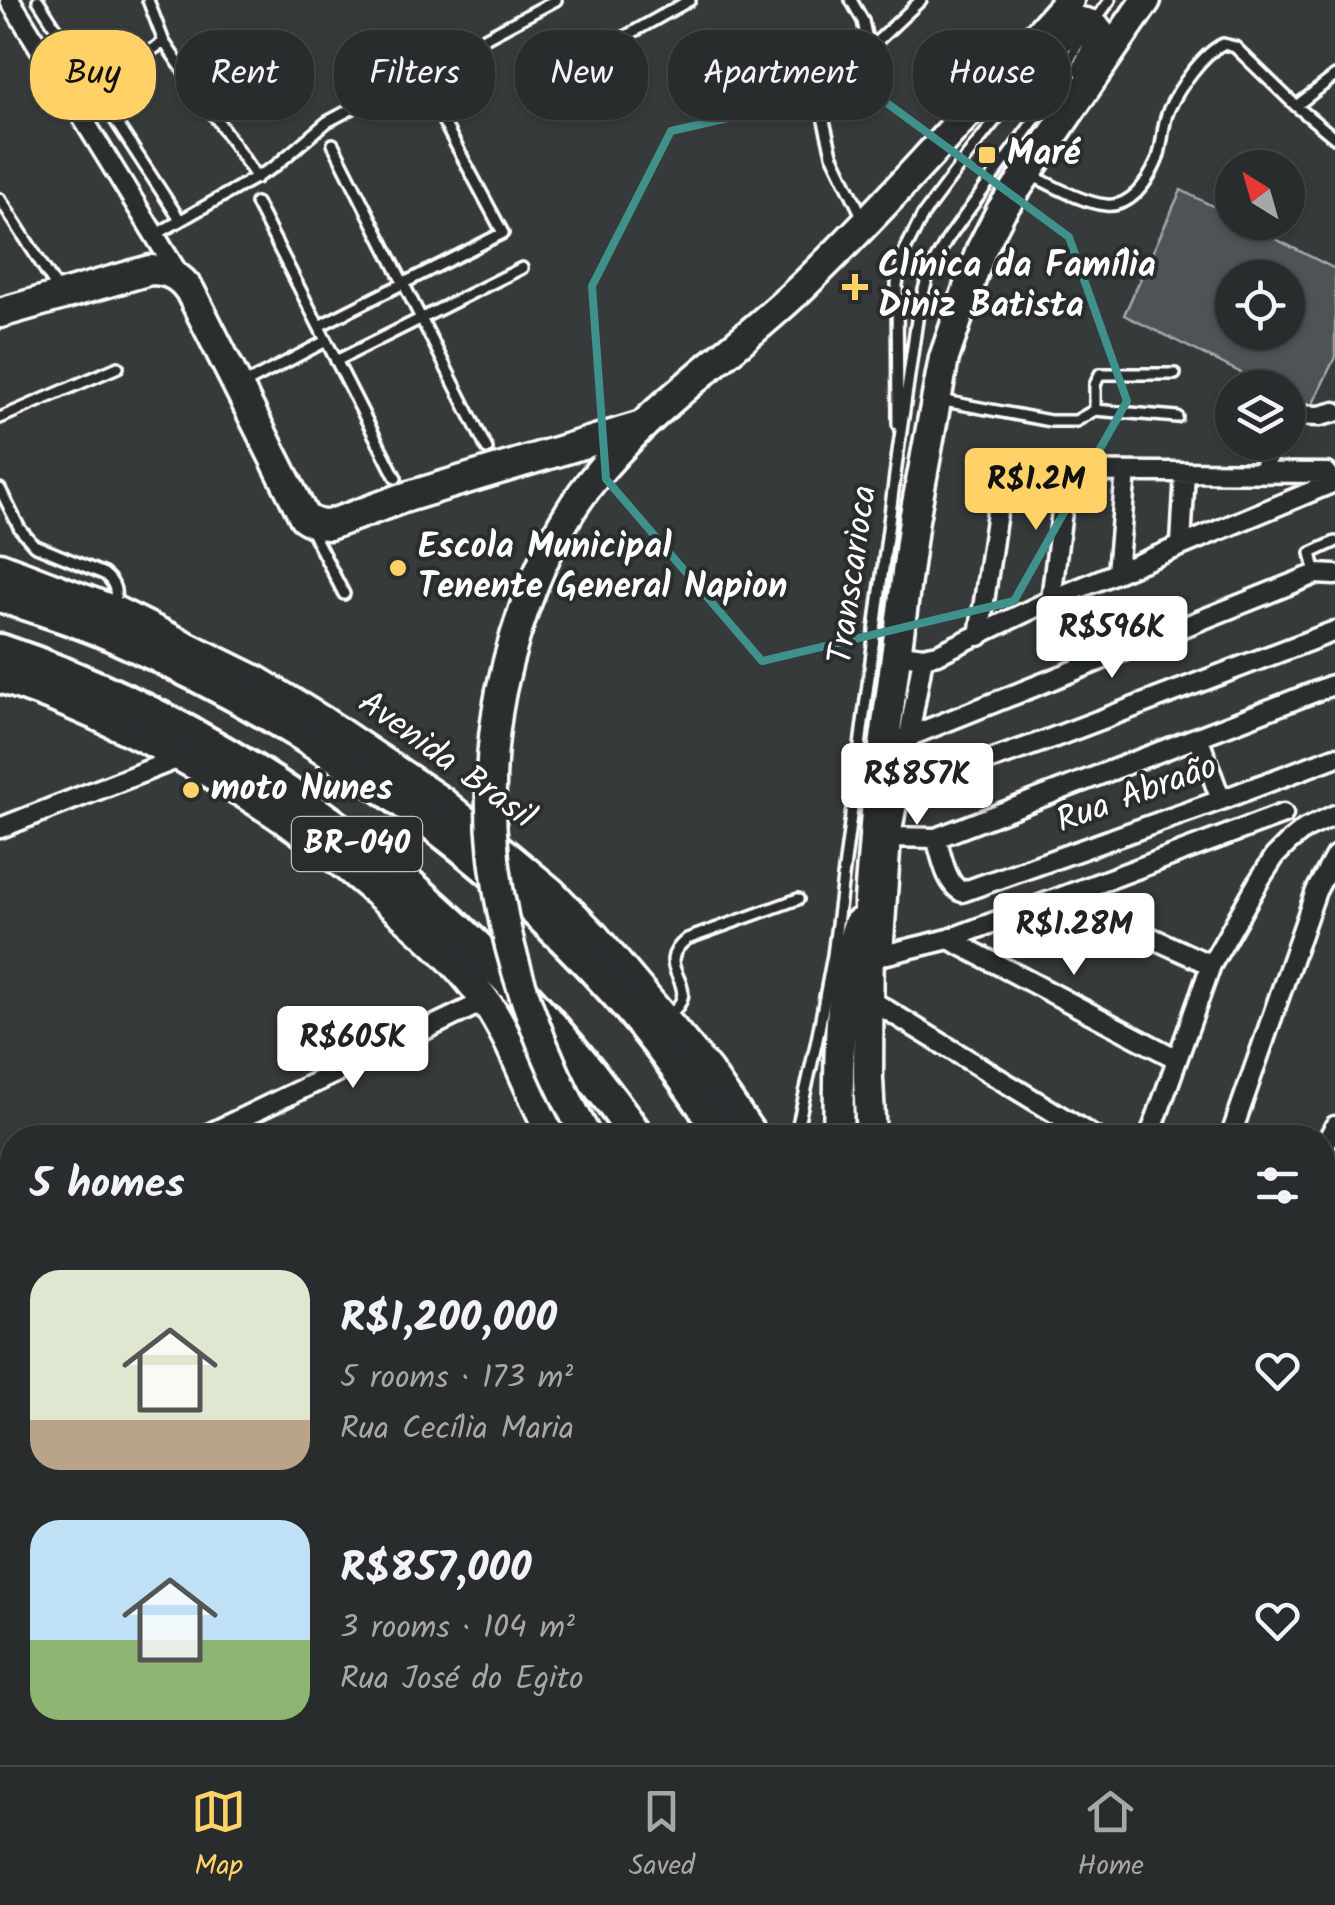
<!DOCTYPE html>
<html lang="en">
<head>
<meta charset="utf-8">
<style>
	body { margin:0; font-family:Kalam,sans-serif; background:#353838; color:#f1f3f6; height:100vh; display:flex; flex-direction:column; font-size:38px; white-space:nowrap }
	* { box-sizing:border-box; margin:0 }
	p { font-size:32px; color:#a5a7a9 }
	.icon { flex:none; width:55px; height:55px; fill:none; stroke:currentColor; stroke-width:2; stroke-linecap:round; stroke-linejoin:round }
	.map { position:relative; flex:1; overflow:hidden }
	.drawer { position:absolute; left:0px; top:1125px; width:1335px; height:640px; display:flex; flex-direction:column; background:#292c2c; border-radius:40px 40px 0 0; box-shadow:0 2px 8px #0004,0 0 0 2px #454848 }
	.drawer>* { flex:none }
	.guide { position:absolute; left:30px; top:30px; width:1275px; height:90px; display:flex; gap:20px }
	.needle { width:65px; rotate:323deg }
	.tools { position:absolute; left:1215px; top:150px; display:grid; gap:20px }
	.tools a { display:grid; place-items:center; width:90px; height:90px; border-radius:50%; background:#292c2c; box-shadow:0 2px 8px #0004,0 0 0 2px #454848; font-size:50px }
	.price { position:absolute; translate:-50% -85px; padding:0 22px; border-radius:10px; background:#fff; color:#222; font-size:32px; line-height:65px; filter:drop-shadow(0 2px 5px #0008) }
	.price::after { content:''; position:absolute; left:50%; top:60px; width:30px; height:22px; margin-left:-15px; background:inherit; clip-path:polygon(0 0,100% 0,50% 100%) }
	.price.on { background:#ffd166; color:#111 }
	ul { padding:0; list-style:none }
	li { display:flex; align-items:center; gap:30px; height:250px; padding:0 30px }
	li span { display:grid; place-items:center; flex:none; width:280px; height:200px; border-radius:30px; color:#555 }
	li>.icon { margin-inline-start:auto }
	span .icon { width:120px; height:120px; fill:#fffc; stroke-width:1 }
	li b { font-size:42px }
	h2 { display:flex; justify-content:space-between; align-items:center; height:120px; padding:0 30px; font-size:42px }
	.tag { padding:0 35px; border-radius:40px; background:#292c2c; box-shadow:0 2px 8px #0004,0 0 0 2px #454848; font-size:35px; line-height:90px }
	.tag.on { background:#ffd166; color:#111 }
	.tab-bar { display:flex; justify-content:space-around; align-items:center; height:140px; border-top:2px solid #454848; background:#292c2c; font-size:28px; color:#a5a7a9 }
	.tab-bar a { display:grid; justify-items:center; gap:5px }
	.tab-bar .on { color:#ffd166 }
	.map>svg:first-child { display:block }
	.green { fill:#505354; stroke:#a8a9aa; stroke-width:2.5; fill-rule:evenodd }
	.lines { fill:none; stroke-linecap:round; stroke-linejoin:round }
	.service-casing { stroke:#fff; stroke-width:16 }
	.minor-casing { stroke:#fff; stroke-width:25 }
	.tertiary-casing { stroke:#fff; stroke-width:30 }
	.trunk-casing { stroke:#fff; stroke-width:35 }
	.motorway-casing { stroke:#fff; stroke-width:40 }
	.service { stroke:#2a2d2e; stroke-width:9 }
	.minor { stroke:#2a2d2e; stroke-width:18 }
	.tertiary { stroke:#2a2d2e; stroke-width:22 }
	.trunk { stroke:#2a2d2e; stroke-width:28 }
	.motorway { stroke:#2a2d2e; stroke-width:32 }
	.trunk-bridge-casing { stroke:#fff; stroke-width:35; stroke-linecap:butt }
	.trunk-bridge { stroke:#2a2d2e; stroke-width:28 }
	.marked { fill:none; stroke:#3f918b; stroke-width:8; stroke-linejoin:round }
	.poi-dot { fill:#ffd166; stroke:#2a2d2e; stroke-width:4 }
	.labels { text-anchor:middle; dominant-baseline:central; stroke-width:8; stroke-linejoin:round; paint-order:stroke }
	.shield { fill:#2a2d2e; stroke:#bfc0c0; stroke-width:2.5 }
	.shield-label { font-size:32px; font-weight:bold; fill:#fff }
	.poi-label { font-size:35px; font-weight:bold; fill:#fff; stroke:#2a2d2e; text-anchor:start }
	.street-label { font-size:35px; fill:#fff; stroke:#2a2d2e }
</style>
</head>
<body>
<div class="map">
<svg width="1335" height="1765" viewBox="0 0 1335 1765">
	<rect width="100%" height="100%" fill="#373a3b"/>
	<filter id="ink" filterUnits="userSpaceOnUse"><feTurbulence type="fractalNoise" baseFrequency=".01" numOctaves="2"/><feDisplacementMap in="SourceGraphic" scale="20" xChannelSelector="R" yChannelSelector="G"/><feConvolveMatrix kernelMatrix="1 2 1 2 8 2 1 2 1" color-interpolation-filters="sRGB"/></filter>
	<g filter="url(#ink)">
		<path class="green" d="M1181,190L1232,216V222L1244,223L1335,269V357L1311,408L1288,396V388L1270,387L1124,315ZM1232,278H1288V332H1232Z
			M12,1316V1422L0,1409V1322Z
			M12,1443V1752L235,1753L191,1765H0V1456Z"/>
		<g class="lines">
			<g class="service-casing">
				<path id="service" d="M38,0L94,88
					M148,0L164,42L257,178
					M851,0L863,21L869,49
					M626,36L690,0
					M164,42L94,88L180,220
					M1296,106L1335,76
					M333,144L487,449
					M1033,176C1053,186 1084,203 1106,205C1130,208 1147,183 1156,163C1164,146 1161,126 1169,109C1179,88 1202,54 1223,44L1235,47L1296,106L1335,138
					M0,199L58,290
					M256,203L396,478
					M863,218L832,154L824,121L837,89L869,49L921,0
					M155,235L274,167L327,122L556,0
					M319,326L503,233L427,91
					M336,361L522,268
					M241,386L326,341
					M939,400L1050,421H1076L1095,410L1177,417
					M1095,410V385L1100,374H1175
					M0,418L118,367
					M898,424L897,284L905,250L923,215L974,147L1017,93L1032,78
					M0,489L20,529L34,545L104,574C117,584 116,592 115,608
					M310,528L344,594
					M1316,574L1311,553L1335,542
					M667,1017C710,984 647,970 687,939L798,899
					M795,1138L817,1040L833,955L898,452L918,313L924,290L929,272L947,240L1048,101L1077,46L1110,0
					M708,1752L718,1765"/>
			</g>
			<g class="minor-casing">
				<path id="minor" d="M10,0L181,278
					M1288,415L1320,416L1335,412
					M1264,472L1269,442
					M1181,544L1185,472
					M1117,572L1126,472
					M1051,600L1067,471
					M895,653L923,657L938,654L1051,600L1332,483L1327,473L1003,471L979,636
					M1198,737L1221,800
					M884,744L908,737L1316,574L1335,575
					M877,800L1047,740L1335,631
					M0,828L179,758
					M891,837L936,838L1335,684
					M936,838C942,856 945,883 962,892L1221,800L1335,757
					M1063,897L1211,965
					M949,939L1177,1059
					M883,955L949,939L1283,814
					M877,958L883,955L891,837L923,657
					M869,999L1096,1138
					M200,1138L485,1001
					M1149,1138L1211,965L1260,879L1275,856L1289,842L1305,829L1335,815
					M1230,1138L1316,891L1335,856
					M1322,1150L1335,1126
					M0,1238L12,1232
					M1322,1275L1335,1284
					M0,1415L12,1410
					M1322,1428L1335,1415
					M0,1554L12,1533
					M1322,1591L1335,1599
					M1112,1752L1118,1765
					M218,1765L260,1752
					M1157,1765L1166,1752"/>
			</g>
			<g class="tertiary-casing">
				<path id="tertiary" d="M651,1752L652,1765
					M676,1752L678,1765"/>
			</g>
			<g class="trunk-casing">
				<path id="trunk" d="M1030,71L1072,26L1080,22C1112,26 1097,48 1088,67
					M0,313L150,270C168,270 180,276 190,291L304,517C313,523 318,525 329,525L403,498L642,426
					M0,567L115,611L255,680L324,722L441,801L551,892L594,936L707,1070L754,1138
					M0,678C99,710 212,769 297,828C326,849 353,872 380,895C418,927 457,960 486,1002C513,1041 530,1095 554,1138
					M501,691C516,621 545,540 590,483C650,406 736,351 806,283C898,193 983,96 1069,0
					M838,1138C840,1072 836,986 858,924
					M871,1138L868,1079L869,900L877,800L914,520L944,358L981,250L1001,211L1146,0
					M783,1752H810
					M936,1752L944,1765
					M1090,1752L1098,1765"/>
			</g>
			<g class="motorway-casing">
				<path id="motorway" d="M0,595C38,607 77,619 114,635C301,718 480,840 617,993C657,1038 692,1088 726,1138
					M0,651C257,737 483,916 638,1138
					M977,1752L984,1765
					M1064,1752L1072,1765"/>
			</g>
			<use href="#service" class="service"/>
			<use href="#minor" class="minor"/>
			<use href="#tertiary" class="tertiary"/>
			<use href="#trunk" class="trunk"/>
			<use href="#motorway" class="motorway"/>
			<g class="trunk-bridge-casing">
				<path id="trunk-bridge" d="M501,691C470,849 512,999 587,1138"/>
			</g>
			<use href="#trunk-bridge" class="trunk-bridge"/>
		</g>
	</g>
	<path class="marked" d="M865,87L1069,237L1127,401L1014,601L762,661L606,479L592,286L671,131Z"/>
	<g class="poi-dot">
		<rect x="977" y="145" width="20" height="20" rx="5"/>
		<path d="M850 272h10v10h10v10h-10v10h-10v-10h-10v-10h10z"/>
		<circle cx="398" cy="568" r="10"/>
		<circle cx="191" cy="790" r="10"/>
	</g>
	<g class="labels">
		<rect class="shield" x="292" y="817" width="130" height="54" rx="8"/>
		<g class="shield-label">
			<text x="357" y="844">BR-040</text>
		</g>
		<g class="poi-label">
			<text x="1007" y="155">Maré</text>
			<text x="878" y="267">Clínica da Família<tspan x="878" dy="40">Diniz Batista</tspan></text>
			<text x="418" y="548">Escola Municipal<tspan x="418" dy="40">Tenente General Napion</tspan></text>
			<text x="211" y="790">moto Nunes</text>
		</g>
		<g class="street-label">
			<text transform="translate(854 575) rotate(-82)">Transcarioca</text>
			<text transform="translate(446 761) rotate(36)">Avenida Brasil</text>
			<text transform="translate(1137 795) rotate(-20)">Rua Abraão</text>
		</g>
	</g>
</svg>
<div class="tools">
<a><svg class="needle" viewBox="-14 -14 28 28"><path d="M0-13l5 13h-10z" fill="#e53935"/><path d="M0 13l5-13h-10z" fill="#a5a7a9"/></svg></a>
<a><svg class="icon" aria-label="locate" viewBox="0 0 24 24"><circle cx="12" cy="12" r="6"/><path d="M12 2v4M12 18v4M2 12h4M18 12h4"/></svg></a>
<a><svg class="icon" aria-label="layers" viewBox="0 0 24 24"><path d="M12 4l9 5-9 5-9-5zM3 14l9 5 9-5"/></svg></a>
</div>
<b class="price on" style="left:1036px;top:533px">R$1.2M</b>
<b class="price" style="left:1112px;top:681px">R$596K</b>
<b class="price" style="left:917px;top:828px">R$857K</b>
<b class="price" style="left:1074px;top:978px">R$1.28M</b>
<b class="price" style="left:353px;top:1091px">R$605K</b>
<div class="guide">
<a class="tag on">Buy</a>
<a class="tag">Rent</a>
<a class="tag">Filters</a>
<a class="tag">New</a>
<a class="tag">Apartment</a>
<a class="tag">House</a>
</div>
<section class="drawer">
<h2>5 homes<svg class="icon" aria-label="filters" viewBox="0 0 24 24"><path d="M4 7h16M4 17h16"/><circle cx="9" cy="7" r="2"/><circle cx="15" cy="17" r="2"/></svg></h2>
<ul>
<li><span style="background:linear-gradient(#dfe7d0 75%,#b9a48a 0)"><svg class="icon" aria-label="home" viewBox="0 0 24 24"><path d="M3 11l9-7 9 7M6 9v11h12V9"/></svg></span><div><b>R$1,200,000</b><p>5 rooms · 173 m²</p><p>Rua Cecília Maria</p></div><svg class="icon" aria-label="heart" viewBox="0 0 24 24"><path d="M12 20l-8-8c-3-5 5-10 8-4 3-6 11-1 8 4z"/></svg></li>
<li><span style="background:linear-gradient(#bfe0f5 60%,#8fb573 0)"><svg class="icon" aria-label="home" viewBox="0 0 24 24"><path d="M3 11l9-7 9 7M6 9v11h12V9"/></svg></span><div><b>R$857,000</b><p>3 rooms · 104 m²</p><p>Rua José do Egito</p></div><svg class="icon" aria-label="heart" viewBox="0 0 24 24"><path d="M12 20l-8-8c-3-5 5-10 8-4 3-6 11-1 8 4z"/></svg></li>
</ul>
</section>
</div>
<nav class="tab-bar">
<a class="on"><svg class="icon" aria-label="map" viewBox="0 0 24 24"><path d="M3 6l6-2 6 2 6-2v14l-6 2-6-2-6 2zM9 4v14M15 6v14"/></svg>Map</a>
<a><svg class="icon" aria-label="saved" viewBox="0 0 24 24"><path d="M7 4h10v16l-5-4-5 4z"/></svg>Saved</a>
<a><svg class="icon" aria-label="home" viewBox="0 0 24 24"><path d="M3 11l9-7 9 7M6 9v11h12V9"/></svg>Home</a>
</nav>
</body>
</html>
